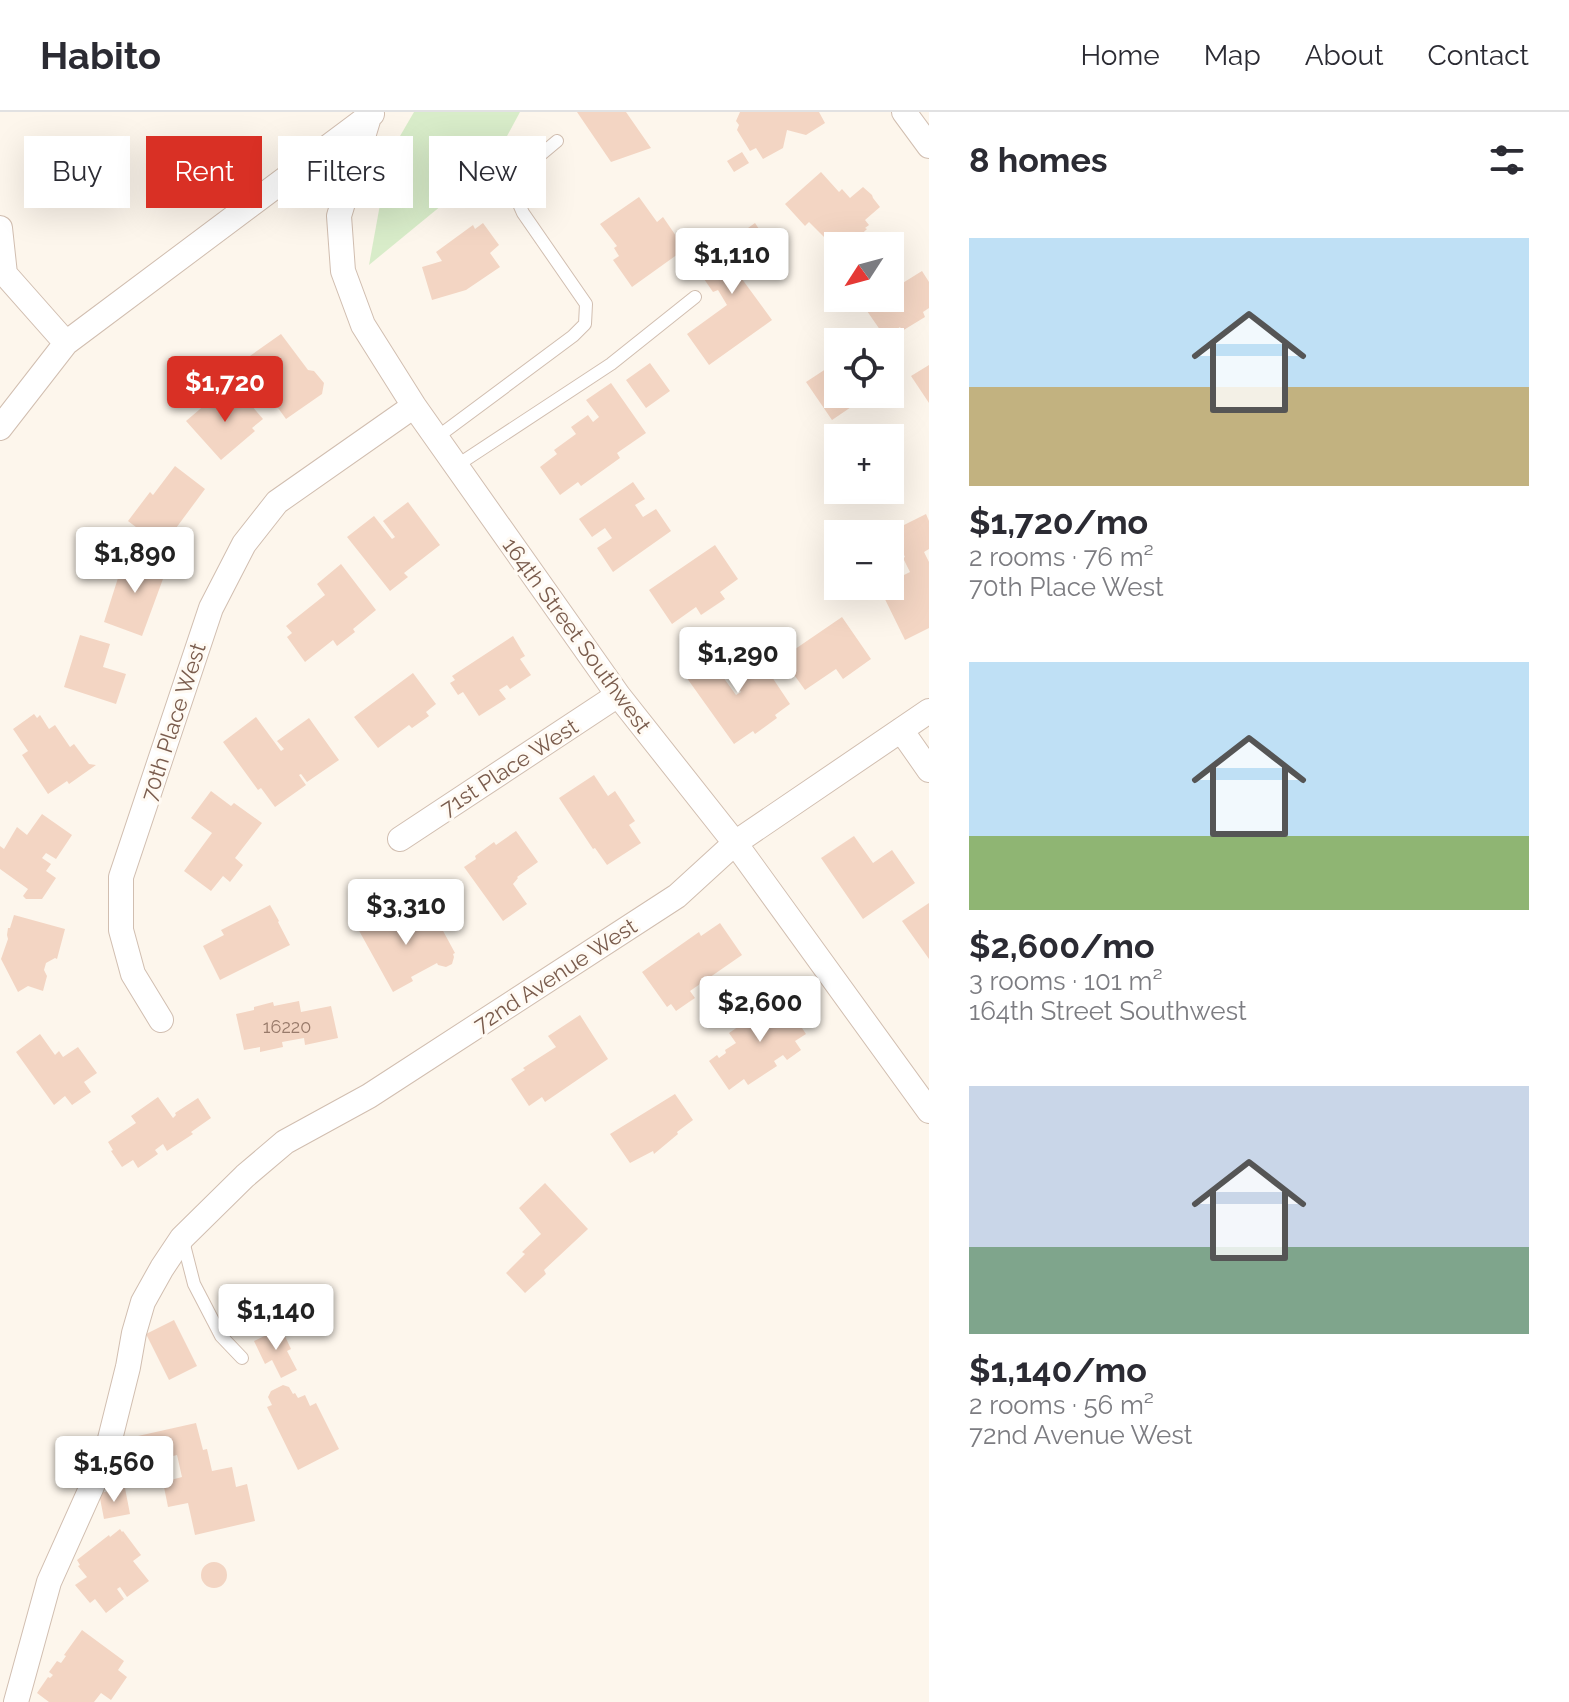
<!DOCTYPE html>
<html lang="en">
<head>
<meta charset="utf-8">
<style>
	body { margin:0; font-family:Raleway,sans-serif; background:#f2f2f3; color:#2b2b33; height:100vh; display:flex; flex-direction:column; font-size:30px; white-space:nowrap }
	* { box-sizing:border-box; margin:0 }
	p { font-size:26px; color:#7c7c81 }
	.icon { flex:none; width:44px; height:44px; fill:none; stroke:currentColor; stroke-width:2; stroke-linecap:round; stroke-linejoin:round }
	.map { position:relative; flex:1; overflow:hidden }
	.drawer { display:flex; flex-direction:column; background:#fff; width:640px }
	.drawer>* { flex:none }
	.top-card { position:absolute; left:24px; top:24px; width:760px; height:72px; display:flex; gap:16px }
	.needle { width:52px; rotate:234deg }
	.buttons { position:absolute; left:824px; top:120px; display:grid; gap:16px }
	.buttons a { display:grid; place-items:center; width:80px; height:80px; border-radius:0px; background:#fff; box-shadow:0 8px 32px #0002; font-size:40px }
	.price { position:absolute; translate:-50% -68px; padding:0 18px; border-radius:8px; background:#fff; color:#222; font-size:26px; line-height:52px; filter:drop-shadow(0 2px 4px #0008) }
	.price::after { content:''; position:absolute; left:50%; top:48px; width:24px; height:18px; margin-left:-12px; background:inherit; clip-path:polygon(0 0,100% 0,50% 100%) }
	.price.selected { background:#d93025; color:#fff }
	ul { padding:0; list-style:none }
	li { display:grid; align-content:center; gap:16px; height:424px; padding:0 40px }
	li span { display:grid; place-items:center; height:248px; border-radius:0px; color:#555 }
	li>.icon { margin-inline-start:auto }
	span .icon { width:144px; height:144px; fill:#fffc; stroke-width:1 }
	li b { font-size:34px }
	h2 { display:flex; justify-content:space-between; align-items:center; height:96px; padding:0 40px; font-size:34px }
	.tag { padding:0 28px; border-radius:0px; background:#fff; box-shadow:0 8px 32px #0002; font-size:28px; line-height:72px }
	.tag.selected { background:#d93025; color:#fff }
	header { display:flex; align-items:center; gap:48px; box-sizing:border-box; height:112px; padding:0 40px; background:#fff; border-bottom:2px solid #e1e1e2 }
	header strong { font-size:38px }
	nav { display:flex; gap:44px; margin-inline-start:auto; font-size:28px }
	main { display:flex; flex:1; min-height:0 }
	.map>svg:first-child { display:block }
	.green { fill:#d8ecc9 }
	.building { fill:#f3d5c3 }
	.lines { fill:none; stroke-linecap:round; stroke-linejoin:round }
	.service-casing { stroke:#d1beb0; stroke-width:14 }
	.minor-casing { stroke:#d1beb0; stroke-width:26 }
	.service { stroke:#fff; stroke-width:12 }
	.minor { stroke:#fff; stroke-width:24 }
	.labels { text-anchor:middle; dominant-baseline:central; stroke-width:6; stroke-linejoin:round; paint-order:stroke }
	.number-label { font-size:18px; fill:#987a6a }
	.street-label { font-size:22px; fill:#7a5c4d; stroke:#fffaf3 }
</style>
</head>
<body>
<header>
<strong>Habito</strong>
<nav><a>Home</a><a>Map</a><a>About</a><a>Contact</a></nav>
</header>
<main>
<div class="map">
<svg width="929" height="1590" viewBox="0 0 929 1590">
	<rect width="100%" height="100%" fill="#fdf6ec"/>
	<path class="green" d="M414,0H520L492,52L369,153L389,43Z"/>
	<path class="building" d="M577,0H626L651,36L611,50Z
		M740,0H819L825,11L806,23L787,18L783,36L763,47L756,36L750,39L737,18L739,13L736,9Z
		M45,35L78,38L76,51L84,70L53,86L42,62Z
		M742,40L749,51L734,60L727,49Z
		M821,60L839,80L842,77L850,86L863,75L872,83L873,86L880,95L865,108L869,113L865,116L867,117L849,134H838V139L809,110L805,114L785,92Z
		M639,85L657,110L663,105L685,137L632,175L613,148L619,144L614,136L617,134L600,112Z
		M483,111L499,133L490,141L500,155L466,178L432,188L422,155L442,149L436,140L473,113L475,117Z
		M755,111L773,138L727,171L730,175L742,167L772,208L709,253L687,222L727,193L718,178L713,180L695,154Z
		M922,159L929,170V196L923,200L925,205L902,219L900,215L885,225L858,186H890V173L893,177Z
		M281,222L308,258L314,259L324,271L322,282L286,307L263,275L267,272L247,246Z
		M838,249V282H860L863,287L832,308L806,270Z
		M650,251L670,279L646,296L626,268Z
		M929,253V291L911,264Z
		M611,271L646,321L617,341L620,346L581,374L578,370L560,383L540,355L557,342L554,338L576,322L571,315L588,303L593,310L599,305L586,288Z
		M239,279L263,307L252,316L255,319L221,348L186,309L213,286L218,292L226,285L229,287Z
		M175,354L205,377L162,435L128,409L150,380L153,383Z
		M633,370L645,387L635,393L643,405L656,397L671,419L613,460L597,436L612,426L605,416L592,425L579,407Z
		M408,390L440,433L404,461L408,465L390,479L347,425L374,404L392,427L395,425L383,409Z
		M926,402L929,409V437L924,440L929,450V516L905,528L879,475L890,474V470L910,460L903,446L905,445L892,419Z
		M715,433L738,467L720,480L725,487L701,503L696,495L672,512L649,478Z
		M125,444L167,456L142,524L104,510Z
		M341,452L376,498L353,517L355,520L337,534L333,528L305,550L287,525L292,521L286,514L325,483L317,472Z
		M842,505L871,547L843,567L836,557L805,578L782,546Z
		M80,523L110,532L103,555L126,562L116,592L64,575Z
		M513,524L525,544L520,547L531,563L510,577L507,573L499,578L506,587L479,604L463,580L458,583L450,571L455,568L452,564Z
		M719,537L729,550L718,558L736,583L741,580L727,561L756,541L790,592L775,603L777,606L755,622L753,619L734,632L684,562Z
		M413,561L436,592L426,600L429,604L412,616L409,613L378,636L354,605Z
		M34,602L37,606L40,603L49,617L55,613L70,635L74,632L89,652L96,653L69,672L67,669L48,682L22,643L28,639L13,617Z
		M256,605L281,639L284,637L277,629L309,606L339,648L307,670L301,662L299,663L306,673L275,695L261,676L258,678L223,630Z
		M594,663L608,684L615,679L635,709L629,713L641,731L607,753L595,736L593,737L559,686Z
		M211,679L231,694L234,691L262,711L235,746L243,753L230,770L223,764L211,779L184,759L212,721L191,706Z
		M42,702L72,723L56,747L46,741L42,746L51,752L46,759L56,766L42,787H26L23,784L28,777L0,757V734L4,737L17,715L27,723Z
		M516,719L538,750L517,765L518,766L513,772L527,792L503,809L464,755L476,747L475,744L494,730L496,733Z
		M854,724L873,751L892,738L915,771L863,807L821,746Z
		M929,791V847L902,809Z
		M270,793L279,809L278,810L290,833L220,868L203,834L224,823L221,818Z
		M390,797L403,821L402,816L420,807L422,811L435,804L455,841L453,842L454,845L452,852L446,855L438,853L437,851L411,865L413,869L393,880L357,815Z
		M14,803L65,817L57,847L55,846L46,851L44,858L47,864L43,879L28,874L18,880L1,847L8,827L7,823L8,816H10Z
		M720,811L742,843L690,879L695,886L689,890L676,899L671,892L667,895L642,860L699,820L701,824Z
		M780,883L806,922L795,929L801,938L787,948L783,943L774,949L777,954L748,973L744,967L729,978L709,949L717,943L719,946L726,941L725,938L736,931L729,921L745,910L743,907Z
		M299,889L301,900L331,894L338,926L305,933L304,926L282,930L283,935L260,940V935L244,938L236,902L254,898V895L273,890L274,894Z
		M580,903L608,947L545,990L542,985L529,994L511,967L525,958L523,956L556,935L548,924Z
		M40,922L55,943L59,939L63,945L78,935L97,961L84,970L91,980L72,993L65,984L54,993L16,940Z
		M675,982L693,1008L677,1020L678,1022L654,1042L653,1039L630,1051L610,1022Z
		M158,985L173,1006L176,1003L175,1001L198,986L211,1006L191,1020L193,1022L167,1039L163,1032L155,1038L158,1042L138,1056L133,1048L122,1055L111,1039L113,1038L108,1030L136,1011L131,1004Z
		M545,1071L588,1117L544,1158L546,1162L525,1181L506,1161L525,1142L522,1140L541,1122L519,1096Z
		M174,1208L197,1254L169,1268L146,1222Z
		M277,1218L279,1222L283,1220L291,1237L287,1239L297,1258L281,1266L272,1248L265,1252L254,1229Z
		M283,1273L289,1275L293,1282L295,1281L298,1286L305,1283L310,1294L316,1291L339,1337L298,1358L267,1295L272,1293L268,1285L271,1279Z
		M196,1311L203,1338L207,1337L212,1359L232,1355L236,1375L247,1372L255,1409L195,1423L188,1391L168,1395L163,1370L182,1365L177,1343L169,1345L170,1351L163,1352L166,1365L139,1371L129,1326Z
		M125,1376L130,1402L104,1407L99,1381Z
		M120,1417L122,1420L123,1419L141,1443L133,1449L149,1469L127,1485L120,1475L117,1477L124,1487L106,1501L95,1487L90,1491L75,1473L87,1465L78,1454L80,1453L77,1448L109,1423L110,1425Z
		M201 1463a13 13 0 1 1 26 0a13 13 0 1 1-26 0Z
		M82,1518L124,1549L118,1558L127,1565L111,1588L101,1581L94,1590H49L37,1581L48,1565L50,1566L53,1563L49,1560L57,1549L61,1551L66,1544L64,1543Z"/>
	<g class="lines">
		<g class="service-casing">
			<path id="service" d="M436,326L573,224L585,212L586,192L523,101L515,83L516,69L526,55L557,29
				M456,354L611,252L695,185
				M183,1129L194,1172L221,1224L242,1246"/>
		</g>
		<g class="minor-casing">
			<path id="minor" d="M904,0L929,34
				M369,5L339,104L343,159L363,213L414,294L618,583L735,731L929,999
				M0,116L5,162L66,231
				M0,316L66,231L372,2
				M901,618L929,658
				M400,727L618,583
				M161,908L133,862L121,818V765L211,496L244,432L277,390L414,294
				M16,1590L49,1470L106,1343L128,1255L134,1221L143,1190L162,1156L182,1126L245,1064L285,1030L369,984L677,784L735,731L929,599"/>
		</g>
		<use href="#service" class="service"/>
		<use href="#minor" class="minor"/>
	</g>
	<g class="labels">
		<g class="number-label">
			<text x="287" y="914">16220</text>
		</g>
		<g class="street-label">
			<text transform="translate(577 523) rotate(54)">164th Street Southwest</text>
			<text transform="translate(173 610) rotate(-72)">70th Place West</text>
			<text transform="translate(509 655) rotate(-33)">71st Place West</text>
			<text transform="translate(555 863) rotate(-33)">72nd Avenue West</text>
		</g>
	</g>
</svg>
<div class="buttons">
<a><svg class="needle" viewBox="-14 -14 28 28"><path d="M0-13l5 13h-10z" fill="#e53935"/><path d="M0 13l5-13h-10z" fill="#7c7c81"/></svg></a>
<a><svg class="icon" aria-label="locate" viewBox="0 0 24 24"><circle cx="12" cy="12" r="6"/><path d="M12 2v4M12 18v4M2 12h4M18 12h4"/></svg></a>
<a>+</a>
<a>−</a>
</div>
<b class="price" style="left:732px;top:184px">$1,110</b>
<b class="price selected" style="left:225px;top:312px">$1,720</b>
<b class="price" style="left:135px;top:483px">$1,890</b>
<b class="price" style="left:738px;top:583px">$1,290</b>
<b class="price" style="left:406px;top:835px">$3,310</b>
<b class="price" style="left:760px;top:932px">$2,600</b>
<b class="price" style="left:276px;top:1240px">$1,140</b>
<b class="price" style="left:114px;top:1392px">$1,560</b>
<div class="top-card">
<a class="tag">Buy</a>
<a class="tag selected">Rent</a>
<a class="tag">Filters</a>
<a class="tag">New</a>
</div>
</div>
<section class="drawer">
<h2>8 homes<svg class="icon" aria-label="filters" viewBox="0 0 24 24"><path d="M4 7h16M4 17h16"/><circle cx="9" cy="7" r="2"/><circle cx="15" cy="17" r="2"/></svg></h2>
<ul>
<li><span style="background:linear-gradient(#bfe0f5 60%,#c2b280 0)"><svg class="icon" aria-label="home" viewBox="0 0 24 24"><path d="M3 11l9-7 9 7M6 9v11h12V9"/></svg></span><div><b>$1,720/mo</b><p>2 rooms · 76 m²</p><p>70th Place West</p></div></li>
<li><span style="background:linear-gradient(#bfe0f5 70%,#8fb573 0)"><svg class="icon" aria-label="home" viewBox="0 0 24 24"><path d="M3 11l9-7 9 7M6 9v11h12V9"/></svg></span><div><b>$2,600/mo</b><p>3 rooms · 101 m²</p><p>164th Street Southwest</p></div></li>
<li><span style="background:linear-gradient(#c9d6e8 65%,#7fa58c 0)"><svg class="icon" aria-label="home" viewBox="0 0 24 24"><path d="M3 11l9-7 9 7M6 9v11h12V9"/></svg></span><div><b>$1,140/mo</b><p>2 rooms · 56 m²</p><p>72nd Avenue West</p></div></li>
</ul>
</section>
</main>
</body>
</html>
